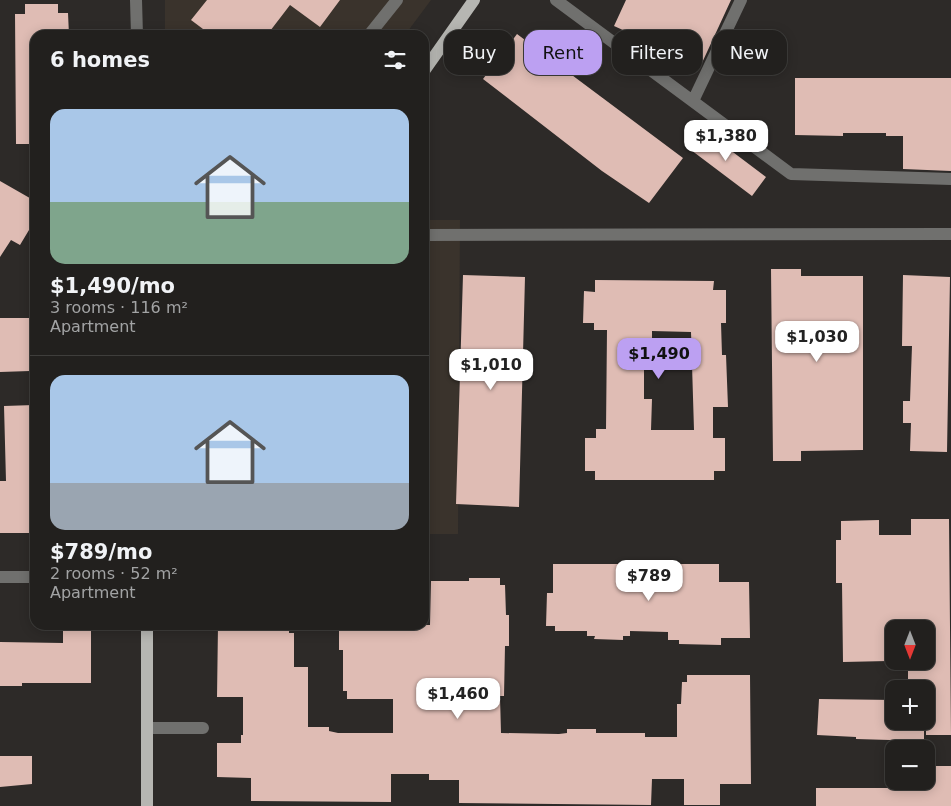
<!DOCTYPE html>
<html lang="en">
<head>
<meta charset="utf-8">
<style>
	body { margin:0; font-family:"DejaVu Sans",sans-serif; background:#2e2d2b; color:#f1f3f6; height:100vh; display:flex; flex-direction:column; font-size:19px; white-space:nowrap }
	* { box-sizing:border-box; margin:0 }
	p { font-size:16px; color:#a2a3a4 }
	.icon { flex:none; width:28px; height:28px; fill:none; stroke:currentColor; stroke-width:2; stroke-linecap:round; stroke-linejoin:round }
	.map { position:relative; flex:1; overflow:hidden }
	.drawer { position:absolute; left:30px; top:30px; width:399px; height:600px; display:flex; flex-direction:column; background:#22201e; border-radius:15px; box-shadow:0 2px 12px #0003,0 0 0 1px #3f3e3c }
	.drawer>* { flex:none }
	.hud { position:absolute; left:444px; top:30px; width:431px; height:45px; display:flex; gap:10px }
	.needle { width:32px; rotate:180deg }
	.fabs { position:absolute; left:885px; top:620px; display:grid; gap:10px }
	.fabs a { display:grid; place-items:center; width:50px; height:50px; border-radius:10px; background:#22201e; box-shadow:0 2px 12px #0003,0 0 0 1px #3f3e3c; font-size:25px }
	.price { position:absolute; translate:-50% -42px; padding:0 11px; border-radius:10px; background:#fff; color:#222; font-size:16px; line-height:32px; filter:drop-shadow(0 1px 2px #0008) }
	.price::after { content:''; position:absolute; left:50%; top:30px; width:15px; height:11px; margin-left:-8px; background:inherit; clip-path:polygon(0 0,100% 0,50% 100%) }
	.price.current { background:#bca0f2; color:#111 }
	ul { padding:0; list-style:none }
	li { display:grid; align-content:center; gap:10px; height:265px; padding:0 20px }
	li+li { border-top:1px solid #3f3e3c }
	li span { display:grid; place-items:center; height:155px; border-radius:15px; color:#555 }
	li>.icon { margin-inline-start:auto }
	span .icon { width:90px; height:90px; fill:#fffc; stroke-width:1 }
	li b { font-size:21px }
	h2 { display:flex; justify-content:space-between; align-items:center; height:60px; padding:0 20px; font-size:21px }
	.chip { padding:0 18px; border-radius:15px; background:#22201e; box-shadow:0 2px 12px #0003,0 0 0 1px #3f3e3c; font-size:18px; line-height:45px }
	.chip.current { background:#bca0f2; color:#111 }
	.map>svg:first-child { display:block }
	.built { fill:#3a332c }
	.building { fill:#dfbcb4; fill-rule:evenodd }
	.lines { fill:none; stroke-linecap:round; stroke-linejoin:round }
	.minor { stroke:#70706e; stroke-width:12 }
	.major { stroke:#b6b6b2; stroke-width:12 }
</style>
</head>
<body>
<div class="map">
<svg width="951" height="806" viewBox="0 0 951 806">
	<rect width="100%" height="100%" fill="#2d2a28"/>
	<path class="built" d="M165,0H431L405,35H165Z
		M424,220H460L458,534H424Z"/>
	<path class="building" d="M207,0H340L320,27L290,5L267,35H211L191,20Z
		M626,0H731L701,65L614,26Z
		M25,4H58V13H68L69,35H35V144H16L15,14H25Z
		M517,34L683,158L649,203L602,171L483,79Z
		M795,78H951V171L903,169V136H886V133H843V136L795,135Z
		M701,128L766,177L752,196L687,147Z
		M0,181L35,201V220L20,245L11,240L0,257Z
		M771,269H801V276H863V450L801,451V461H773Z
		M463,275L525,277L519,507L456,504Z
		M903,275L950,277L947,452L910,451L911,423H903V401H910L912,346H902Z
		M595,280L714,281L713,290H726V323H721L722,355H726L728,407H713V438H725V471H714V480H595V471H585V438H596V429H606L607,330H594V323H583L584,291L595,292ZM652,331L691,332L694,430H651L652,399H644V363H652Z
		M0,318H35V361H29L30,371L0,372Z
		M34,405L35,533H0V481H6L4,406Z
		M911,519H949L951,735H926V689H908V661H926V629H886L888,661L843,662L842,583H836V540H841V521L879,520V535H911Z
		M553,564H719V582H749L750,638H721V645L679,644V640H668V632L630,631V636H623V640L594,639L595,636H587V631H555V626H546L547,593H553Z
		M469,578H500V585H505L506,615H509V646H505L504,696H500L501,733L559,734L567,733V729H596V733H645V737H677V704H681L682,682H687V675H750L751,784H720V805H684V779H652L651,805L459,803V780H429V774H391V802L251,801V778L217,777V743H241V735H243V697H217L218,625H289V633H294V667H308V727H329V731L338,733H393V699H347V691H343V650H339V625H430L431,581H469Z
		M63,625H91V683H22V686H0V642L63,643Z
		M819,699L894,700V721H924V741L856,739V737L817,735Z
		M0,756H32V784L0,787Z
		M929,766H951V806H816V788H929Z"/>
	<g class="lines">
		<path class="minor" d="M136,0L137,35
			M556,0L791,174L951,179
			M369,35L397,0
			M693,101L741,0
			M424,235L951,234
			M0,577H35
			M147,728H203"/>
		<path class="major" d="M424,71L474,0
			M147,806V625"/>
	</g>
</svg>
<div class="fabs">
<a><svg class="needle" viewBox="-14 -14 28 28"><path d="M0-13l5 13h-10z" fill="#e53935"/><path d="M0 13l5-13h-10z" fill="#a2a3a4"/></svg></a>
<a>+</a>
<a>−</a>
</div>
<b class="price" style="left:726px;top:162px">$1,380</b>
<b class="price" style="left:817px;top:363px">$1,030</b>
<b class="price current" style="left:659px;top:380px">$1,490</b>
<b class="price" style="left:491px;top:391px">$1,010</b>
<b class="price" style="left:649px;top:602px">$789</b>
<b class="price" style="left:458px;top:720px">$1,460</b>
<div class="hud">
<a class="chip">Buy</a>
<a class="chip current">Rent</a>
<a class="chip">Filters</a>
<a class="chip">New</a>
</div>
<section class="drawer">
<h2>6 homes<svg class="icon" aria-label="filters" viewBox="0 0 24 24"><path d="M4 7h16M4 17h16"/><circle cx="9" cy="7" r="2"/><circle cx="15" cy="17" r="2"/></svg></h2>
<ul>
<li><span style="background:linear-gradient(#a9c7e8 60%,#7fa58c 0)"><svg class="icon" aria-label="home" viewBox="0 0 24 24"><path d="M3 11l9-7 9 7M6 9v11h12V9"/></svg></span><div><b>$1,490/mo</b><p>3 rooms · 116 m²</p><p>Apartment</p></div></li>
<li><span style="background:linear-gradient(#a9c7e8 70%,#9aa5b1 0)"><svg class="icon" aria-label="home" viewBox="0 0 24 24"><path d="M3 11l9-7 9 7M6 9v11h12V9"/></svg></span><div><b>$789/mo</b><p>2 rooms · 52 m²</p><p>Apartment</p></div></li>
</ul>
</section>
</div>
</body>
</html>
